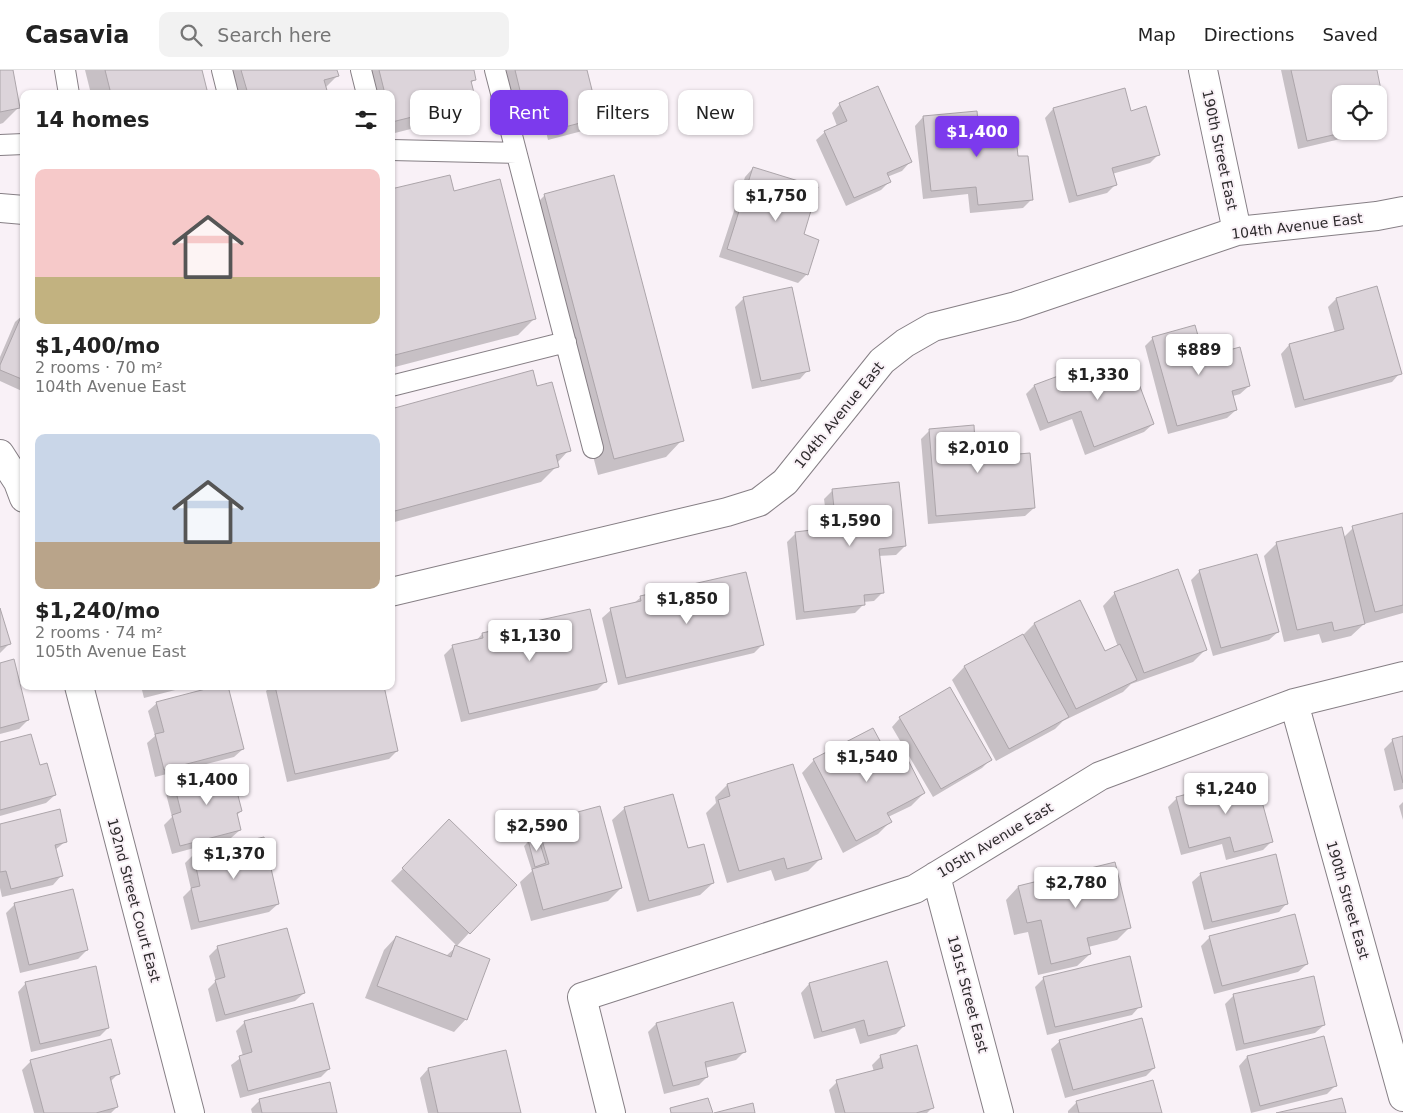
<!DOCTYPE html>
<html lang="en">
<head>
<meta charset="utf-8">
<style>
	body { margin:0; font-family:"DejaVu Sans",sans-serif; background:#f2f2f2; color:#222; height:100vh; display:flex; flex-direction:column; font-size:19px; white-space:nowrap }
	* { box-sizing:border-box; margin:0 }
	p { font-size:16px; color:#767676 }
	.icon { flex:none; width:28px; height:28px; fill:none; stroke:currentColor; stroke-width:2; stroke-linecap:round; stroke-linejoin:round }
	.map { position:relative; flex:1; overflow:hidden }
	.details { position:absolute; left:20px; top:20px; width:375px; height:600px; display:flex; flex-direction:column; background:#fff; border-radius:10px; box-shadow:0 1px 4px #0004 }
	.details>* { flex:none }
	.guide { position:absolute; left:410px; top:20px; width:475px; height:45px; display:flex; gap:10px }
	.controls { position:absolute; left:1332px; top:15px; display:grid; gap:10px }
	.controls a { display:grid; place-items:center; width:55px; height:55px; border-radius:10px; background:#fff; box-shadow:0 1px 4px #0004; font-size:25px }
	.price { position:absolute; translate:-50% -42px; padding:0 11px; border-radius:5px; background:#fff; color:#222; font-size:16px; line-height:32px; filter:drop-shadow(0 1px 2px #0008) }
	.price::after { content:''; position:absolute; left:50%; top:30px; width:15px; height:11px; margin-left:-8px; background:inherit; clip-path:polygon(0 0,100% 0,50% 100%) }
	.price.selected { background:#7c3aed; color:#fff }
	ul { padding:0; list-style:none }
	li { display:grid; align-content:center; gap:10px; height:265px; padding:0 15px }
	li span { display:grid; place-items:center; height:155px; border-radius:10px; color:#555 }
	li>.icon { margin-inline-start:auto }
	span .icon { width:90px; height:90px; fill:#fffc; stroke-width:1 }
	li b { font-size:21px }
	h2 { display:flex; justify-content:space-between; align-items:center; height:60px; padding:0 15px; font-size:21px }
	.chip { padding:0 18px; border-radius:10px; background:#fff; box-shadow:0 1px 4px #0004; font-size:18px; line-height:45px }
	.chip.selected { background:#7c3aed; color:#fff }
	header { display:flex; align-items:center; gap:30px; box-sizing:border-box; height:70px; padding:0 25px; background:#fff; border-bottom:1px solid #e0e0e0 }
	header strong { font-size:24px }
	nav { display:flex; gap:28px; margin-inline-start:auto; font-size:18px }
	.search { width:350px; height:45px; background:#f2f2f2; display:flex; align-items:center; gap:12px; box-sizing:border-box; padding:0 18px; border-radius:10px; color:#767676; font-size:19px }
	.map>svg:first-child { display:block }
	.shadow { fill:#0003 }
	.building { fill:#dcd4da; stroke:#aca5aa }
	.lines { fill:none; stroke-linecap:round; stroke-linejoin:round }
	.lane-casing { stroke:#867f85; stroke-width:22 }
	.street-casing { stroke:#867f85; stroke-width:30 }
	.lane { stroke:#fff; stroke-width:20 }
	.street { stroke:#fff; stroke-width:28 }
	.labels { text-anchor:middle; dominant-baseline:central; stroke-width:4; stroke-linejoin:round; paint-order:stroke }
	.street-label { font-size:14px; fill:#2d2a2c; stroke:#f9f1f7 }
</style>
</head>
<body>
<header>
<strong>Casavia</strong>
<div class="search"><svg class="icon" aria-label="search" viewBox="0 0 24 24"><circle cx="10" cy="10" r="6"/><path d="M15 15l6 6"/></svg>Search here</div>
<nav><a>Map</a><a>Directions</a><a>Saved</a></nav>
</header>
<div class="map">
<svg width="1403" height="1043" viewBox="0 0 1403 1043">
	<rect width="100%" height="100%" fill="#f9f1f7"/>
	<path class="shadow" d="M0,0H11L19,37L3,53L0,54Z
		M85,0H201L207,24H91Z
		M221,0H336L337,6L325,18L327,24H228Z
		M359,0H473L475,9L470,14L474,31L458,47L391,64V24H365Z
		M499,0H586L598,48L586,60L548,70L544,53L515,61Z
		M1281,0H1376L1383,34L1379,39V24H1341V61H1358L1353,66L1298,79Z
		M1124,19L1130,42L1159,84L1150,93L1112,104L1116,114L1107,123L1069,133L1045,48L1053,39Z
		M840,34L910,92L902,101L887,107L890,111L881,120L846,136L816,70L825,62L837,56L832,43Z
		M923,47L1017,88L1031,130L1023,138L970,143L968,124L923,129L915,56Z
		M753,98L802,165L807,204L798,213L719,187L745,107Z
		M391,121L453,122L534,249L518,265L391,298Z
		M545,125L682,370L666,387L598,405L529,141Z
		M744,228L808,300L800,309L752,319L735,237Z
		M1336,229L1400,303L1392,312L1295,338L1281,284L1289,275L1335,263L1328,237Z
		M24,244V322L0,311V287L15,252Z
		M1153,268L1203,289L1249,316L1240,324L1233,326L1236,340L1227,348L1168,364L1145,276Z
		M1088,308L1153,354L1144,362L1085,385L1072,349L1040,361L1026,324L1034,316Z
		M537,318L569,380L557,393V396L541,412L391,453V340Z
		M930,360L1006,386L1034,438L1025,446L928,454L921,369Z
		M833,420L905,476L896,485L878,486L882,523L874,531L863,532V535L855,543L796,550L787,472L796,463L828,460L824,429Z
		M1403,445V543L1364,554L1351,566L1322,573L1319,564L1284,572L1264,486L1277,473L1344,467L1353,458Z
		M1200,501L1278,562L1269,570L1213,586L1191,510Z
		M1115,523L1206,579L1193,592L1131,614L1123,622L1063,651L1055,659L996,691L952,610L964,597L1023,565L1034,554L1080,532L1104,583L1118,577L1103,536Z
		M641,527L763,574L754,583L618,615L602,548L611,540L633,534Z
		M0,539L9,574L0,583Z
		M482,564L606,611L597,620L461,652L444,585L453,576L476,571Z
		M0,594L28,650L19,659L0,664Z
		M141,616H191L144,628Z
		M271,616H383L397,681L389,689L287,712L266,621Z
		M157,633L243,679L234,687L155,707L147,673L155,666L148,641Z
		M900,648L991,689L982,698L933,727L892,657Z
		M1403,668V719L1394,721L1384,679L1393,670Z
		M0,674L39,697L55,725L46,733L0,746Z
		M814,690L892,697L924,723L911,736L888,747L890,752L878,764L843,783L802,703Z
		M174,712L241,741L236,746L240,760L231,768L172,784L164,755L172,747L165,720Z
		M727,715L820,789L808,801L775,811L771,800L727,813L706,743L716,733L715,727Z
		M1177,728L1272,771L1263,780L1226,790L1222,774L1181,785L1168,737Z
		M1403,732V750L1399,736Z
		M625,738L687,780L713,813L700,825L637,842L612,750Z
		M449,751L469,863L456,877L466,949L454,962L365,928L384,880L396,867L446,886L457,876L391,811Z
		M538,754L621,818L608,831L531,851L520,812L532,801L524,776L527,773L525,766Z
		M0,756L66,771L55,780L61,806L53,815L2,827L0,818Z
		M194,784L278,834L269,842L191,860L183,827L191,819L185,793Z
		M1201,804L1287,833L1279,842L1204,860L1192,812Z
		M1018,817L1129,858L1117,870L1088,877L1090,884L1077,896L1038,905L1028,862L1014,865L1006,830Z
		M15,834L87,880L78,889L20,903L6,843Z
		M1210,867L1307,894L1298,902L1214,924L1201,876Z
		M218,877L304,923L295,931L216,952L208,919L216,911L209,886Z
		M887,892L904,956L896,964L860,974L855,958L814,969L801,923L809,914Z
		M1044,908L1140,936L1132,945L1047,965L1035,917Z
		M26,913L108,958L100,966L31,982L18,922Z
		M1234,925L1324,955L1315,963L1236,981L1225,934Z
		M245,952L329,999L321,1007L240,1028L231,995L243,986L236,961Z
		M656,954L745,981L736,990L705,998L707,1007L699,1015L664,1024L648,962Z
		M1060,971L1154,998L1146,1006L1065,1028L1051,979Z
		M505,982L520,1043H428L420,1008L428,999Z
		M881,986L932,1038L927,1043H835L829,1020L837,1012L874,1002L872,995Z
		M1247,987L1335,1016L1327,1024L1251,1043L1239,996Z
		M31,991L118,1004L110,1012L117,1037L111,1043H34L22,1000Z
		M260,1030L335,1043H252L251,1039Z
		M1076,1033L1161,1043H1068V1041Z"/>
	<path class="building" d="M0,0H13L20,38L0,42Z
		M105,0H202L208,24H111Z
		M241,0H337L339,6L324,10L328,24H248Z
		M379,0H474L476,10L471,11L476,31L392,52L391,24H385Z
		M515,0H587L599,48L561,58L557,41L527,49Z
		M1291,0H1377L1384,35L1379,36V24H1341V61H1350L1307,71Z
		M878,16L912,92L887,103L891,112L854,128L824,61L847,51L839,33Z
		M1125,18L1131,41L1146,36L1160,85L1112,98L1117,115L1077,126L1053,38Z
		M977,41L978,52L1014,49L1018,86H1028L1033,130L978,135L976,117L931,121L923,46Z
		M753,97L818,117L804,164L819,170L808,205L727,179Z
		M450,105L454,121L500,109L536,249L391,286V119Z
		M614,105L684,371L614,389L544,124Z
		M1377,216L1402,304L1304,330L1289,274L1344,259L1336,228Z
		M792,217L810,301L761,311L743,227Z
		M23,242H24V310L0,300V295Z
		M1195,255L1204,287L1240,277L1250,316L1232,321L1237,340L1177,356L1152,267Z
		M1130,290L1154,354L1094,377L1081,341L1048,353L1034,315L1085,296L1089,306Z
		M533,300L537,316L552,312L571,381L556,385L559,397L391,442V339Z
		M974,355L975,374L1006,372L1007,385L1030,383L1035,438L936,446L929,359Z
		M899,412L906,476L879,479L884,523L864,525L865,535L804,542L795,462L836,457L832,419Z
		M1403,443V535L1375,542L1352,456Z
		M1342,457L1365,554L1334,561L1332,552L1297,560L1276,472Z
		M1257,484L1279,562L1221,578L1199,500Z
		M1178,499L1207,580L1144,603L1114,522Z
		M746,502L764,575L626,608L610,538L641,531L640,526Z
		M1080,530L1105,581L1120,574L1137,610L1076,639L1034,553Z
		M0,538L11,574L0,577Z
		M590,539L607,612L469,644L452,575L483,568L482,563Z
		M1023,564L1069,647L1009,679L964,596Z
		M14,589L29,650L0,658V593Z
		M217,616H228L244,679L164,700L155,664L164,662L156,632Z
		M275,616H384L398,681L295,704Z
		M950,617L992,690L941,719L899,647Z
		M873,658L893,695L907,688L925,723L887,743L892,752L856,771L813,689Z
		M31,664L40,695L47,693L56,725L0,740V672Z
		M1403,666V713L1392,669Z
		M793,694L822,789L787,799L784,788L739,801L718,730L730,726L727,714Z
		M230,695L242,741L237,743L241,760L180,776L172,745L181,742L173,710Z
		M1255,706L1273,772L1234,782L1230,767L1189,778L1176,727Z
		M673,724L688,778L704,774L714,813L649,831L624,737Z
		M600,736L622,818L543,840L532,799L549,794L537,753Z
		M60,739L67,772L55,775L63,806L11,819L6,801L0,802V754Z
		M449,749L517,815L470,864L402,798Z
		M264,767L279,834L199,852L191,818L200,816L193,783Z
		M538,767L546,793L535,797L528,770Z
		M1276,784L1288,834L1212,852L1200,803Z
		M1115,792L1131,858L1087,868L1091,884L1051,894L1041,850L1027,853L1018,816Z
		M73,819L88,880L29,895L14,833Z
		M1295,844L1308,894L1222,916L1209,866Z
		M287,858L305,923L225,945L215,910L225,907L217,876Z
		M396,866L451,887L455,875L490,889L467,950L377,916Z
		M1130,886L1142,937L1055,957L1043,907Z
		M887,891L905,956L868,966L864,950L822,962L809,913Z
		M96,896L109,958L40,974L25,912Z
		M1314,906L1325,955L1244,974L1233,924Z
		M733,932L746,982L705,992L708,1007L673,1016L656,953Z
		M313,933L330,999L248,1021L239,986L252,982L244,951Z
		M1142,948L1155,998L1073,1020L1059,970Z
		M1324,966L1337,1016L1260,1036L1247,986Z
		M111,969L120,1004L110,1007L118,1037L96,1043H44L30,990Z
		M917,975L934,1038L916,1043H845L836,1010L883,998L880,985Z
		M506,980L521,1043H438L428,998Z
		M1153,1010L1162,1043H1079L1076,1031Z
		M330,1012L337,1043H262L259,1029Z
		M708,1028L713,1043H671L670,1038Z
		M1342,1028L1346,1043H1276Z
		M753,1033L755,1043H714Z"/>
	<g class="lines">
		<g class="lane-casing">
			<path id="lane" d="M65,0L69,24
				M222,0L228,24
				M361,0L367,24
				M495,0L593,378
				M0,75L24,74
				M391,80L516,83
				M391,316L566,272"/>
		</g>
		<g class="street-casing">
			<path id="street" d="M1203,0L1237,161
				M0,138L24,140
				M0,384L18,412L24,428
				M391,522L727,442L759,432L785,412L882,291L905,273L933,257L1016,236L1237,161L1377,146L1403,141
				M79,616L190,1043
				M1294,633L1403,1027
				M936,806L999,1043
				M611,1043L582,927L915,819L1100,706L1294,633L1403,606"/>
		</g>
		<use href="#lane" class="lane"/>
		<use href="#street" class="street"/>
	</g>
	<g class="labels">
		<g class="street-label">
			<text transform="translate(1220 80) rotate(78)">190th Street East</text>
			<text transform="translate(1297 156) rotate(-7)">104th Avenue East</text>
			<text transform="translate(839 345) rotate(-51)">104th Avenue East</text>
			<text transform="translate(995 770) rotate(-31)">105th Avenue East</text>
			<text transform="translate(134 830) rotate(75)">192nd Street Court East</text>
			<text transform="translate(1348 830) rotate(74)">190th Street East</text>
			<text transform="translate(968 924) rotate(75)">191st Street East</text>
		</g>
	</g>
</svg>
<div class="controls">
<a><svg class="icon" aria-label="locate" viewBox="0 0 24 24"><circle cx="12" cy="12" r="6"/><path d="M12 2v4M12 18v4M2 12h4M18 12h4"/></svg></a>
</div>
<b class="price selected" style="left:977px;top:88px">$1,400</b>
<b class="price" style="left:776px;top:152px">$1,750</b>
<b class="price" style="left:1199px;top:306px">$889</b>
<b class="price" style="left:1098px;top:331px">$1,330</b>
<b class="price" style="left:978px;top:404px">$2,010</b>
<b class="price" style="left:850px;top:477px">$1,590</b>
<b class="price" style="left:687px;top:555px">$1,850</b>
<b class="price" style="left:530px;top:592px">$1,130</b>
<b class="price" style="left:867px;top:713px">$1,540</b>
<b class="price" style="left:207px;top:736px">$1,400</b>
<b class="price" style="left:1226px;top:745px">$1,240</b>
<b class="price" style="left:537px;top:782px">$2,590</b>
<b class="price" style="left:234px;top:810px">$1,370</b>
<b class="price" style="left:1076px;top:839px">$2,780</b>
<div class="guide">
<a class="chip">Buy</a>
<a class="chip selected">Rent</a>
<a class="chip">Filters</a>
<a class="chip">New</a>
</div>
<section class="details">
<h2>14 homes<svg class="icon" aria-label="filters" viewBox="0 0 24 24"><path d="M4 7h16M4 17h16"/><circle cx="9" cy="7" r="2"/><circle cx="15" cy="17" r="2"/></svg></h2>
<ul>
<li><span style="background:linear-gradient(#f6c9c9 70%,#c2b280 0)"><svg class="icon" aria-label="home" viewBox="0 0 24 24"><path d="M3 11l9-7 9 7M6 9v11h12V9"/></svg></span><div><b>$1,400/mo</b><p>2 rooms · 70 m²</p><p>104th Avenue East</p></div></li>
<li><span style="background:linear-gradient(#c9d6e8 70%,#b9a48a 0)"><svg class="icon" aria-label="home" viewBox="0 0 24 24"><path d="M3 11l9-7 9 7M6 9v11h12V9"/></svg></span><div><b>$1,240/mo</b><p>2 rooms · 74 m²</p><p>105th Avenue East</p></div></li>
</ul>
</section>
</div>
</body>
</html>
